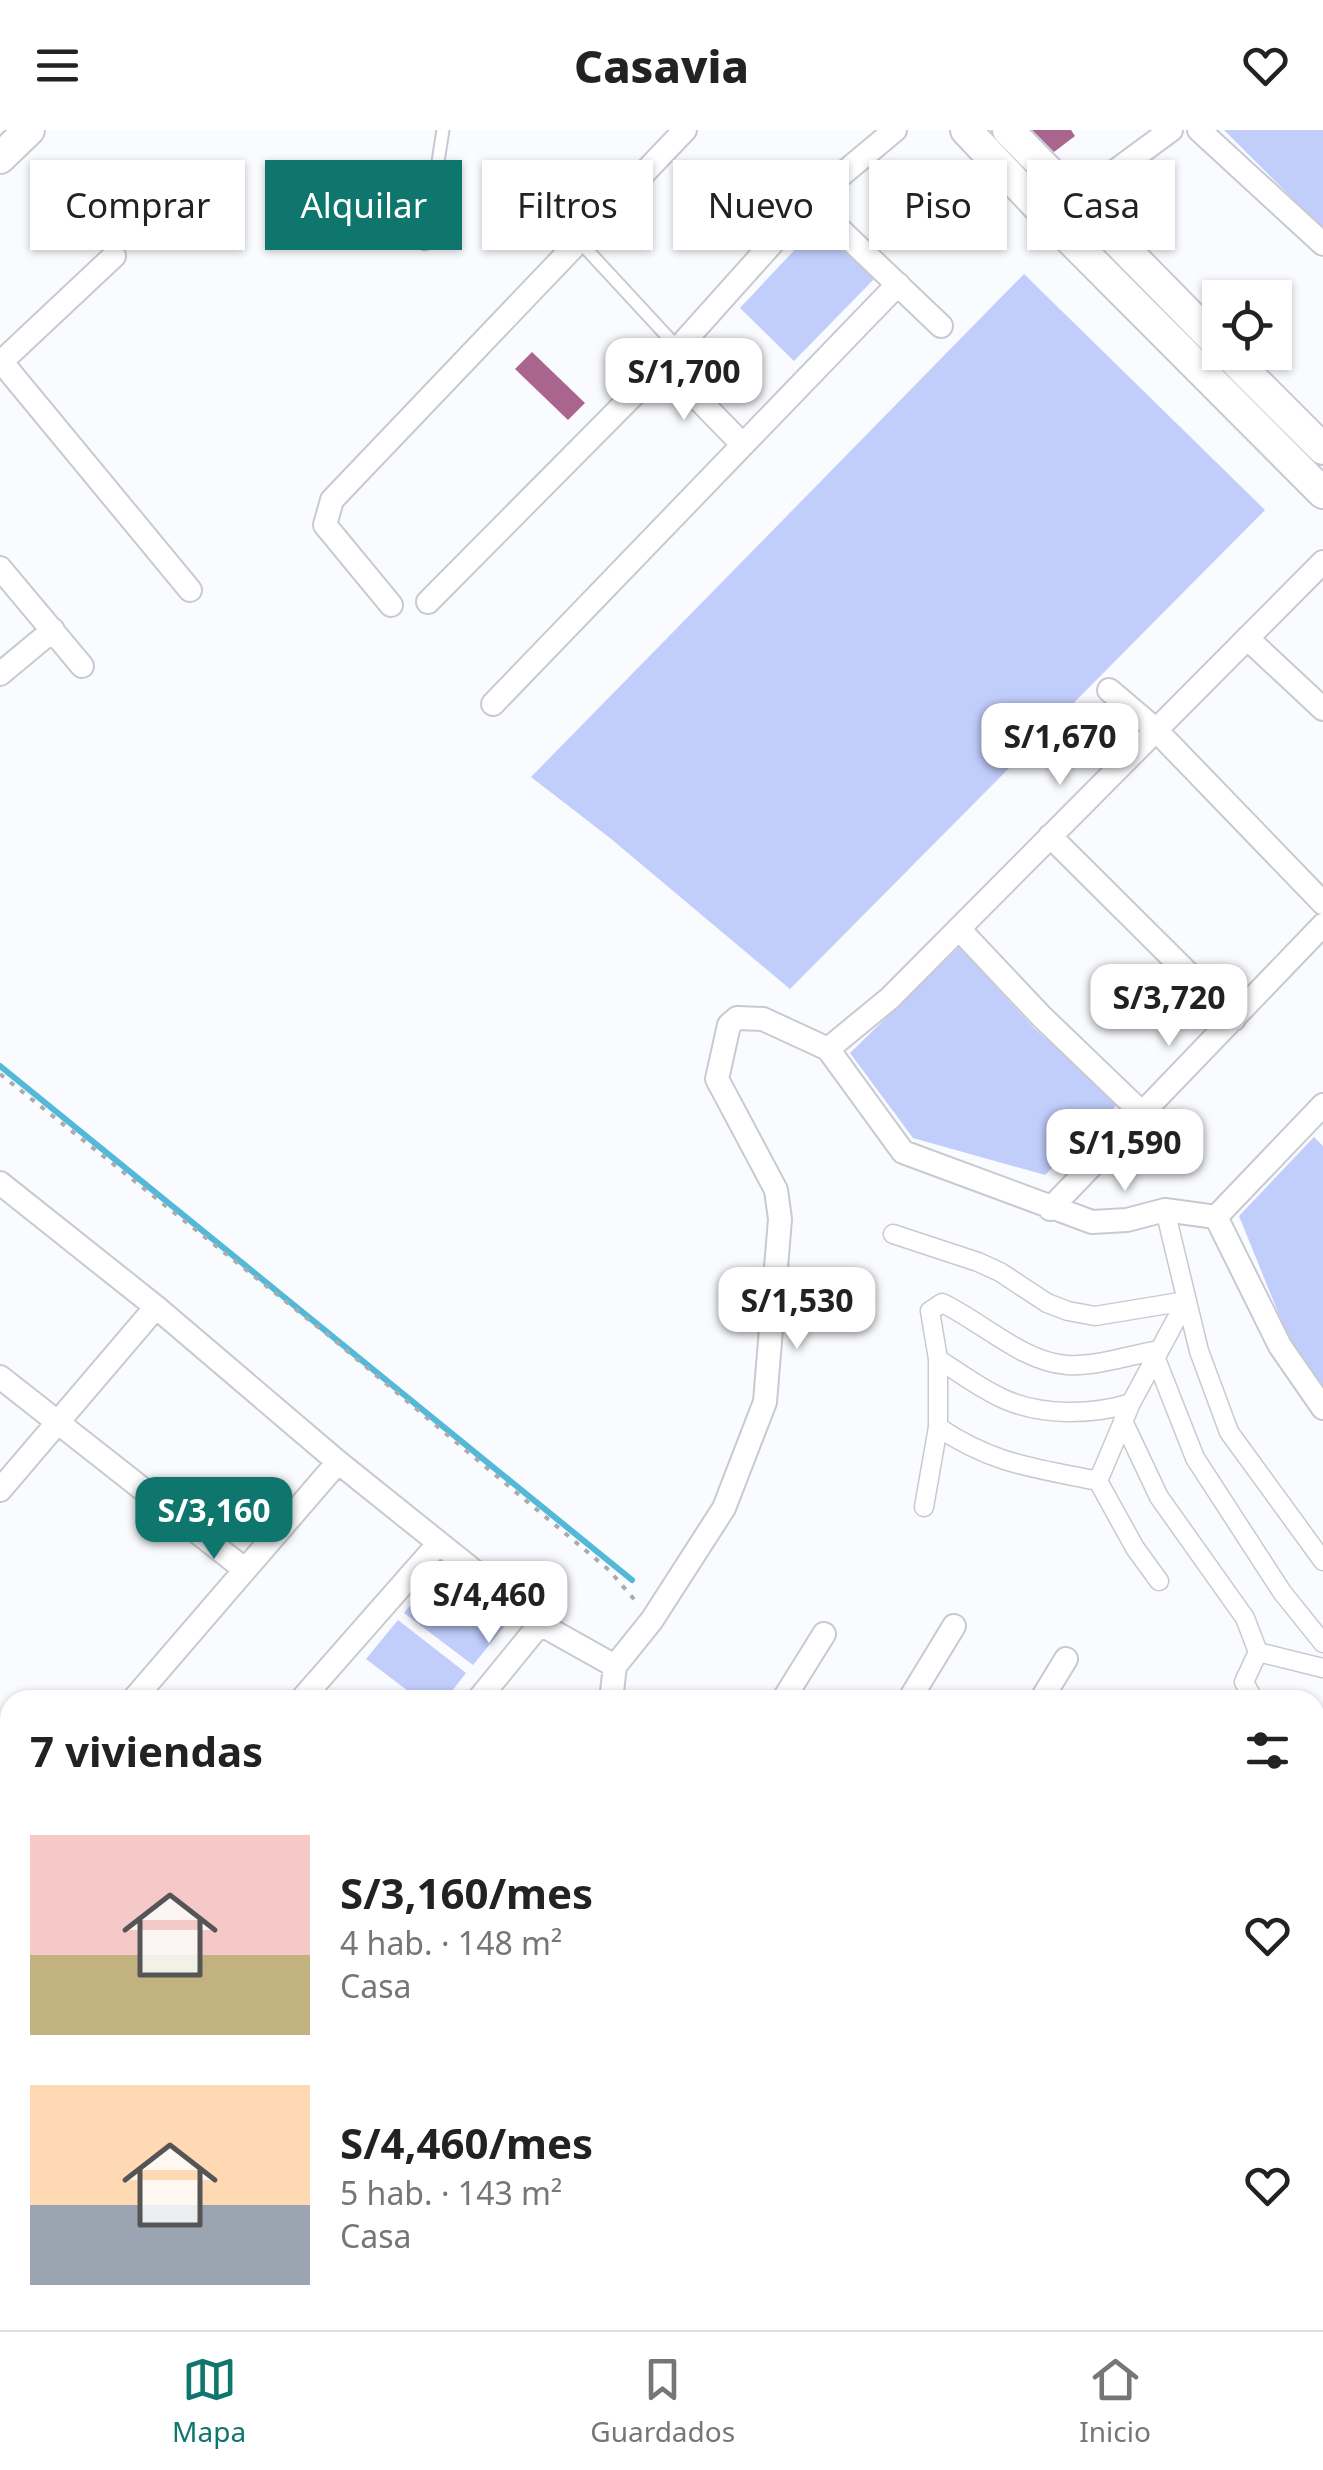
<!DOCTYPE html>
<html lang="es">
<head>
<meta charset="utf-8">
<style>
	body { margin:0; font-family:"Noto Sans",sans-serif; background:#f6f6f6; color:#222; height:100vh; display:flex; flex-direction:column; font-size:38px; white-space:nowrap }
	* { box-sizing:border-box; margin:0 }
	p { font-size:32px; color:#767676 }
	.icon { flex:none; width:55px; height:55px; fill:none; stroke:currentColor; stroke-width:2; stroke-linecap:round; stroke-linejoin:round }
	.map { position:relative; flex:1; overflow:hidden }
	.panel { position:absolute; left:0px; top:1560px; width:1325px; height:640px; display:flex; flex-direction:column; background:#fff; border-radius:30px 30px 0 0; box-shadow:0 2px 8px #0004 }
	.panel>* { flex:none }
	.banner { position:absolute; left:30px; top:30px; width:1265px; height:90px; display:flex; gap:20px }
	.tools { position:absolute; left:1202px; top:150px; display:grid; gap:20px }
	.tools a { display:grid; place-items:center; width:90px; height:90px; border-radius:0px; background:#fff; box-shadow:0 2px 8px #0004; font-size:50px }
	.price { position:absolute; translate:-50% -85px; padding:0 22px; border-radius:20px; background:#fff; color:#222; font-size:32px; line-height:65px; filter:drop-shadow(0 2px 5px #0008) }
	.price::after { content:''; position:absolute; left:50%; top:60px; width:30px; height:22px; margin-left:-15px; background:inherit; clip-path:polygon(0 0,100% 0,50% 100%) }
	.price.on { background:#0f766e; color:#fff }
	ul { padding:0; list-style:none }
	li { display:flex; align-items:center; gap:30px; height:250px; padding:0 30px }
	li span { display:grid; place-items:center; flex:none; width:280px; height:200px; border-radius:0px; color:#555 }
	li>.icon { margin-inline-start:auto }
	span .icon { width:120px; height:120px; fill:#fffc; stroke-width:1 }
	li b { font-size:42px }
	h2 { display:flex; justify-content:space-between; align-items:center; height:120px; padding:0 30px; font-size:42px }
	.pill { padding:0 35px; border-radius:0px; background:#fff; box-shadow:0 2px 8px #0004; font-size:35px; line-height:90px }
	.pill.on { background:#0f766e; color:#fff }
	header { display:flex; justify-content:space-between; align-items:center; height:130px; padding:0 30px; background:#fff; font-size:45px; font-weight:800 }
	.dock { display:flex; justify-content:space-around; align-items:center; height:140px; border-top:2px solid #e0e0e0; background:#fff; font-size:28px; color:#767676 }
	.dock a { display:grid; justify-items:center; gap:5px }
	.dock .on { color:#0f766e }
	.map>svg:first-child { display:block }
	.green { fill:#c1cdfb }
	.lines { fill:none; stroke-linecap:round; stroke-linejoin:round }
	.stream { stroke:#52b9d8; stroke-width:6 }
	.building { fill:#aa658f }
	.service-casing { stroke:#c8cad1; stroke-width:15 }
	.pedestrian-casing { stroke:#c8cad1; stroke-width:21 }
	.minor-casing { stroke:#c8cad1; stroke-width:26 }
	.tertiary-casing { stroke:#c8cad1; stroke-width:34 }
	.path { stroke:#ababae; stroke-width:4; stroke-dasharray:5 8; stroke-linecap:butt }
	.service { stroke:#fff; stroke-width:11 }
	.pedestrian { stroke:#fff; stroke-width:18 }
	.minor { stroke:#fff; stroke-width:22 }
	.tertiary { stroke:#fff; stroke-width:30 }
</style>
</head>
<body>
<header><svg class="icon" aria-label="menu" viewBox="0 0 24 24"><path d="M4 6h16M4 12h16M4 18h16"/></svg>Casavia<svg class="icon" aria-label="heart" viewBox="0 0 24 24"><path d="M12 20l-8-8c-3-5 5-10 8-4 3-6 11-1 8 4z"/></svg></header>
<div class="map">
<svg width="1323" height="2200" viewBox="0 0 1323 2200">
	<rect width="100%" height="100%" fill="#fafbfe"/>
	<path class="green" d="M1224,0H1323V99Z
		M816,97L875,148L794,231L740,178Z
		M1024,144L1265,380L790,859L610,708L531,647Z
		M959,817L1034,898L1119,973L1045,1045L913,1008L850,923Z
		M1314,1007L1323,1016V1259L1288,1207L1239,1086Z
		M441,1437L508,1492L473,1535L404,1483Z
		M398,1490L466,1543L445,1570H420L366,1529Z
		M601,2190H734L723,2200H611Z"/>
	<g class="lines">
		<path class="stream" d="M0,936L632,1450"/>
	</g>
	<path class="building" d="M1032,0H1071L1075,6L1054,22Z
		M532,222L585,273L568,290L515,239Z"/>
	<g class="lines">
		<g class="service-casing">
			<path id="service" d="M579,111L678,218
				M425,114L443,0
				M976,2190L990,2200
				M1037,2200L1038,2190"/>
		</g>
		<g class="pedestrian-casing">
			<path id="pedestrian" d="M1165,1080L1199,1221L1229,1302L1323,1431
				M893,1104L978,1132L1000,1142L1047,1173L1068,1181L1095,1186L1186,1171
				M938,1229L930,1181L942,1173C981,1191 1022,1232 1067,1235C1096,1237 1130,1225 1159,1220
				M1156,1229L1195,1328L1282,1462L1323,1513
				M1123,1291L1159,1367L1245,1488L1258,1522L1323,1538
				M938,1297C992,1334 1035,1338 1098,1351L1135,1418L1159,1451
				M1098,1351L1131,1273L1186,1171
				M924,1377L938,1297V1229C960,1243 982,1260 1006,1270C1044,1286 1093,1285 1131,1273
				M1254,1570L1244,1552L1258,1522
				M1315,1629L1323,1633
				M1315,1795L1323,1814
				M1315,1900L1323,1903
				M1315,2035L1323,2029
				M1315,2147L1323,2142
				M1144,2190L1150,2200
				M1231,2200L1247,2190"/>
		</g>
		<g class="minor-casing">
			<path id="minor" d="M1199,0L1323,114
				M1076,70L1171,0
				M810,71L941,196
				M0,230L190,460
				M0,233L114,126
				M664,234L743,315
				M0,438L82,536
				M428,472L664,234L810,71L895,0
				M391,475L325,395L332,370L685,0
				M1247,508L1323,579
				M0,544L53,500
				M1109,560L1155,599L1323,773
				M493,574L898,154
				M1050,706L1234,889
				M959,799L1041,886L1143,984
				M828,919L890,868L1323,432
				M0,1053L156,1177L338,1332L540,1494L615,1536
				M1050,1079L1323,795
				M1216,1087L1323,975
				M0,1247L243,1438
				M0,1360L156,1177
				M133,1570L338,1332
				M301,1570L439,1413
				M478,1570L540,1494
				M611,1570L615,1536L652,1490L724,1378L765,1272L780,1089L776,1060L717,949L729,895L737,888L763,889L828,919L903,1022L1092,1092L1127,1090L1165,1080L1216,1087L1280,1216L1323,1278
				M783,1570L824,1504
				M909,1570L954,1496
				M1041,1570L1066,1529
				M0,1603L10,1609
				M0,1747L10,1754
				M0,1985L10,1971
				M219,2190L223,2200
				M362,2190L371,2200
				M578,2190L588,2200
				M30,2200L37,2190
				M308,2200L339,2190
				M741,2200L752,2190
				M968,2200L973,2190"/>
		</g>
		<g class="tertiary-casing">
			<path id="tertiary" d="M966,0L1050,89L1323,363
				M1008,0L1220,216
				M0,28L29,0
				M1226,222L1323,319"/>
		</g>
		<path class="path" d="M0,944L328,1205L609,1440L639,1475"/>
		<use href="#service" class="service"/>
		<use href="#pedestrian" class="pedestrian"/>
		<use href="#minor" class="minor"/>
		<use href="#tertiary" class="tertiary"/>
	</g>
</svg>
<div class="tools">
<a><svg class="icon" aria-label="locate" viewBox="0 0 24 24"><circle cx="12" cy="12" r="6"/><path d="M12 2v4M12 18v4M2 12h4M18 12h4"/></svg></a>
</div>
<b class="price" style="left:684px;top:293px">S/1,700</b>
<b class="price" style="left:1060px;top:658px">S/1,670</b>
<b class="price" style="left:1169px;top:919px">S/3,720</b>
<b class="price" style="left:1125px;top:1064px">S/1,590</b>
<b class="price" style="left:797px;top:1222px">S/1,530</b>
<b class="price on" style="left:214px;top:1432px">S/3,160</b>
<b class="price" style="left:489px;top:1516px">S/4,460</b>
<div class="banner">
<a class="pill">Comprar</a>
<a class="pill on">Alquilar</a>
<a class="pill">Filtros</a>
<a class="pill">Nuevo</a>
<a class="pill">Piso</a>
<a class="pill">Casa</a>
</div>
<section class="panel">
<h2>7 viviendas<svg class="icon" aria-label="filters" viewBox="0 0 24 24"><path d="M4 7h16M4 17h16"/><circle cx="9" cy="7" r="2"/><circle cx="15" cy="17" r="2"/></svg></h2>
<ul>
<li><span style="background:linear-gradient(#f6c9c9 60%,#c2b280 0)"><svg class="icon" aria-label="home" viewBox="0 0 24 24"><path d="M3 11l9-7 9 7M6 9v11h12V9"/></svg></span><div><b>S/3,160/mes</b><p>4 hab. · 148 m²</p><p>Casa</p></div><svg class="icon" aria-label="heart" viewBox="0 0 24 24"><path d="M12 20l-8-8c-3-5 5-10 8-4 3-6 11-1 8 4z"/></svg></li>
<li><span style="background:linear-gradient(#ffd9b3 60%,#9aa5b1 0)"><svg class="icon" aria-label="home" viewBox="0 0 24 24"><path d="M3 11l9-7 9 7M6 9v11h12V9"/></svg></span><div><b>S/4,460/mes</b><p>5 hab. · 143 m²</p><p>Casa</p></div><svg class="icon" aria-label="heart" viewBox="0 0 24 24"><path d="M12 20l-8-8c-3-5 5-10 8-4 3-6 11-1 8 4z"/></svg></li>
</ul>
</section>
</div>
<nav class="dock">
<a class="on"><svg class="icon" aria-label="map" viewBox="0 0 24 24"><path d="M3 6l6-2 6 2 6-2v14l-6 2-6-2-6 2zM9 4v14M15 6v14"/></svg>Mapa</a>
<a><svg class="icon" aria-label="saved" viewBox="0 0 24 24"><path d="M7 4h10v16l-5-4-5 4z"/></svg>Guardados</a>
<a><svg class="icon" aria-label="home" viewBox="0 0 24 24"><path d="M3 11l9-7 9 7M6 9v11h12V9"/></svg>Inicio</a>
</nav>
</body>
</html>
